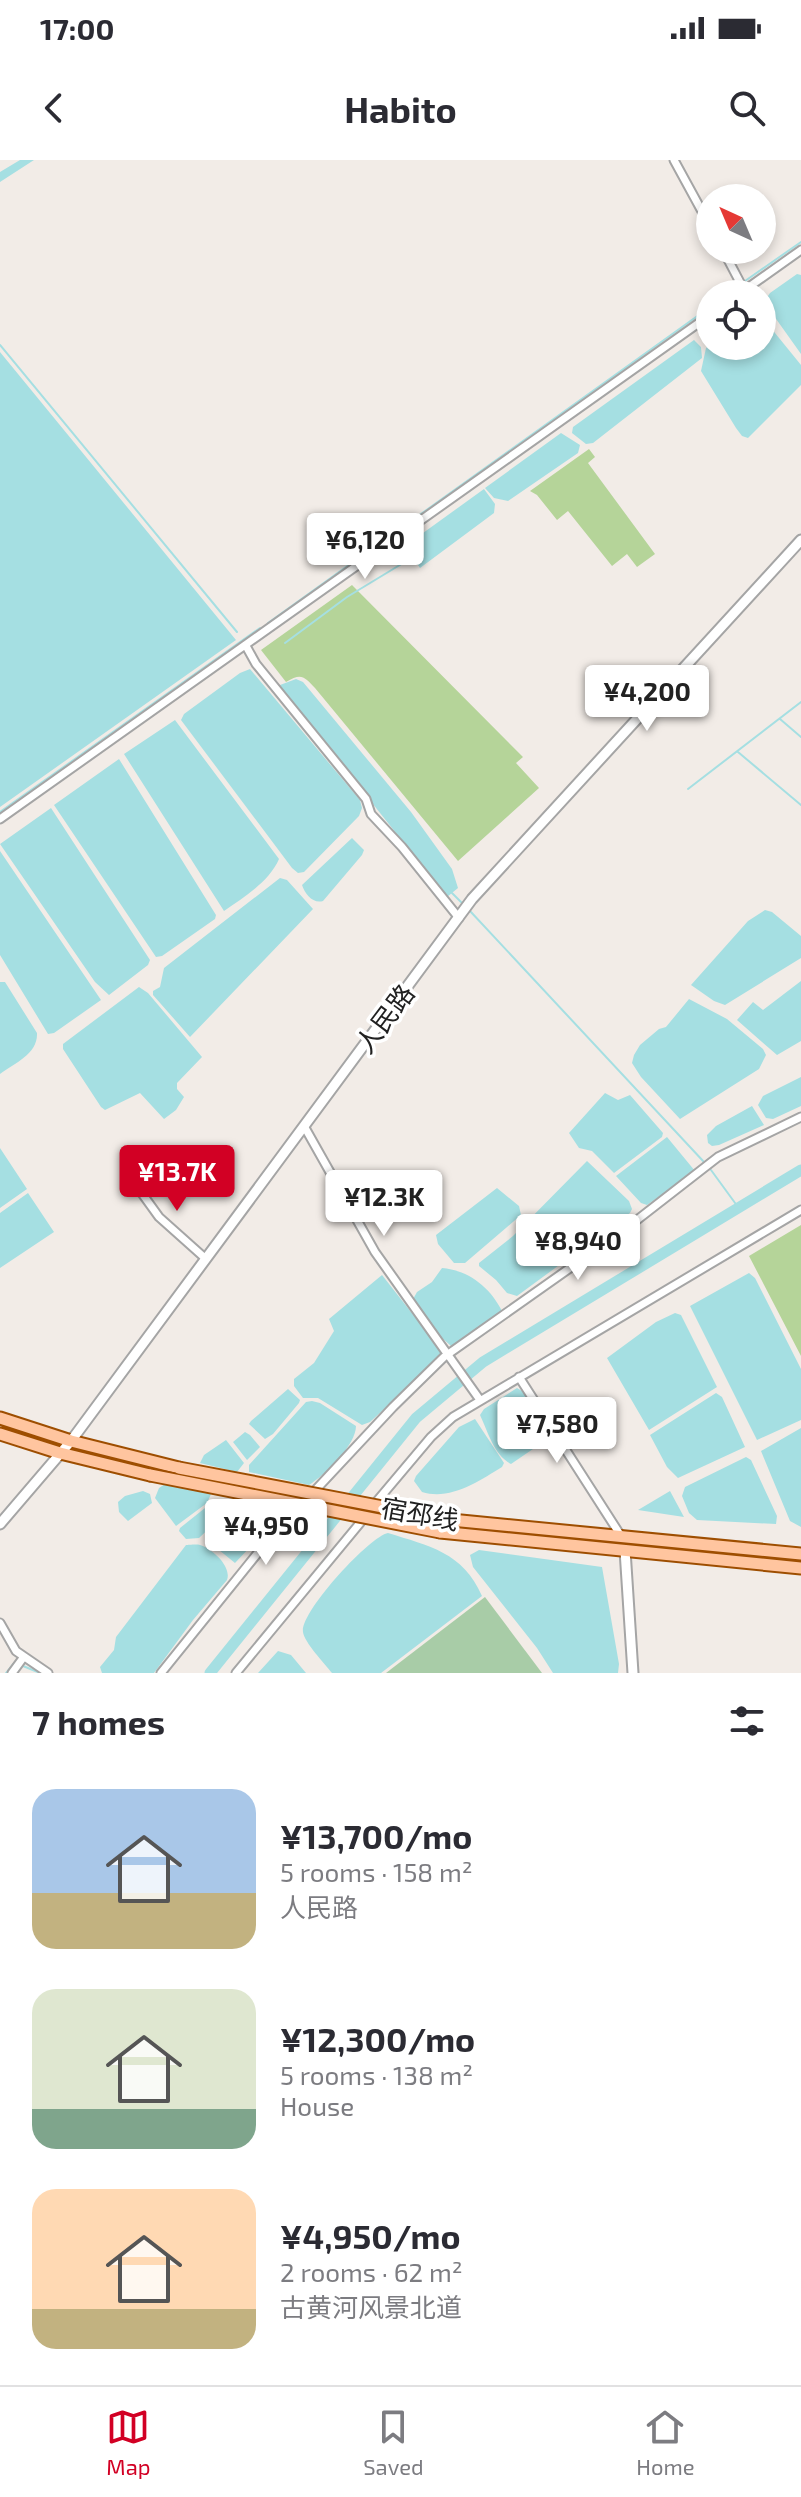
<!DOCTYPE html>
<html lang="en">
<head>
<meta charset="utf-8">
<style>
	body { margin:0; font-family:"Exo 2","Noto Sans SC",sans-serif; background:#f2f2f3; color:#2b2b33; height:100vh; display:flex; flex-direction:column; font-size:30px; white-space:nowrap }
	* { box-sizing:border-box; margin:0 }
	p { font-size:26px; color:#7c7c81 }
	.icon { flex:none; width:44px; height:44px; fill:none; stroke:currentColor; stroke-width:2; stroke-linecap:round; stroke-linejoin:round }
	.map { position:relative; height:1513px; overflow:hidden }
	.details { display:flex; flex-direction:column; background:#fff; flex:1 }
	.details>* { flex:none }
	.needle { width:52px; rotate:316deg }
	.tools { position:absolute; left:696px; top:24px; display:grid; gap:16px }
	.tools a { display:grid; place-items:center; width:80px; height:80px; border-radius:50%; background:#fff; box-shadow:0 4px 12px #0003; font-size:40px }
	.price { position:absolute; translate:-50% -68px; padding:0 18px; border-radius:8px; background:#fff; color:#222; font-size:26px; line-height:52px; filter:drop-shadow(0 2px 4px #0008) }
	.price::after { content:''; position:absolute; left:50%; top:48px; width:24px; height:18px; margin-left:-12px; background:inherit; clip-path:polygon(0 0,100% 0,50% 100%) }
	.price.current { background:#d20024; color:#fff }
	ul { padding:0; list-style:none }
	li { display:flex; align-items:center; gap:24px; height:200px; padding:0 32px }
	li span { display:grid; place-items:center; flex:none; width:224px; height:160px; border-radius:24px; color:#555 }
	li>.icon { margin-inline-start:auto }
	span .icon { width:96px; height:96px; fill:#fffc; stroke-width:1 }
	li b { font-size:34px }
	h2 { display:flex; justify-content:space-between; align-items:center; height:96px; padding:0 32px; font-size:34px }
	.status { display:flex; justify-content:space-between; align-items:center; height:56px; padding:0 40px; background:#fff; direction:ltr }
	.status svg { height:22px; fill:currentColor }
	header { display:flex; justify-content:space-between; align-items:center; height:104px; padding:0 32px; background:#fff; font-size:36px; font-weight:700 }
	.menu { display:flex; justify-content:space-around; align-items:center; height:112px; border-top:2px solid #e1e1e2; background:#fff; font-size:22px; color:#7c7c81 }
	.menu a { display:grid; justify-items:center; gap:4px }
	.menu .current { color:#d20024 }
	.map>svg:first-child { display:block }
	.forest { fill:#b5d499 }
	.cemetery { fill:#a8cca7 }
	.water { fill:#a5dfe2 }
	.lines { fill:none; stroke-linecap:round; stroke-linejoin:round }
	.stream { stroke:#a5dfe2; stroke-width:2 }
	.river { stroke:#a5dfe2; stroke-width:11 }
	.minor-casing { stroke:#a5a5a5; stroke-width:11 }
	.tertiary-casing { stroke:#a5a5a5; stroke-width:13 }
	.primary-casing { stroke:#9e4e00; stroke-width:15 }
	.minor { stroke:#fff; stroke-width:7 }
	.tertiary { stroke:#fff; stroke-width:9 }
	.primary { stroke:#ffc59f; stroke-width:11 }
	.primary-bridge-casing { stroke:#9e4e00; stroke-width:15; stroke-linecap:butt }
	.primary-bridge { stroke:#ffc59f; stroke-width:11 }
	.labels { text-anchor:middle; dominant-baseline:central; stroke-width:7; stroke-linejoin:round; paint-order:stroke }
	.street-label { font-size:26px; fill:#212121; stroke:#fff }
</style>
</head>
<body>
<div class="status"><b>17:00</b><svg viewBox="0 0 49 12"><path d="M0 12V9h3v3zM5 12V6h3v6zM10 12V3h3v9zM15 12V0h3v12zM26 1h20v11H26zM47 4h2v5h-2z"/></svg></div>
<header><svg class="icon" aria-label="back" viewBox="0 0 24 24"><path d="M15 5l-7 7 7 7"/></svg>Habito<svg class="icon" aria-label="search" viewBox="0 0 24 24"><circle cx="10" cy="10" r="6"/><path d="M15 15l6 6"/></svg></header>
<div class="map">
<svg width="801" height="1513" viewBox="0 0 801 1513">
	<rect width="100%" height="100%" fill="#f2ece7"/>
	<path class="forest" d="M589,289L595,297L588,303L655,394L637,407L627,394L612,406L568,351L557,360L537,335L530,331Z
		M352,425L523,597L516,603L539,628L458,701L315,528C304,516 301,513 286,522L261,490Z
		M801,1065V1196L749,1096Z"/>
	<path class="cemetery" d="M485,1437L542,1513H386Z"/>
	<path class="water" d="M20,0H34L0,22V12Z
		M797,114L801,115V194L774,156L764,147V142L770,133Z
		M762,157L801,205V225L748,278L742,276L736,268L701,211L706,188L710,185L762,186Z
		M694,180L701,187L702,198L593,283L586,284L572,273L573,267Z
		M0,192L236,480L0,647Z
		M561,273L580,285L578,293L508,341L494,338L485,328Z
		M484,329L495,344L494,353L420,408L405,386Z
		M250,509L360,640L362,648L359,656L304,712L298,713L292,708L181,560L184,554L240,513Z
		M296,519L303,522L411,652L452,709L458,728L447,737L282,530L280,525Z
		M175,560L279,699C269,722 244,737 224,751L124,594Z
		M119,599L216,755L215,759L162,796L156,797L54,645Z
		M51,648L150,800L148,805L109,835L95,822L0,684Z
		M352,678L364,690L362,695L323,741C313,744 305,734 302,725Z
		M0,691L101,840L54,873L48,874L0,795Z
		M280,718L287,720L313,749L190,877L153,835V831L160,827L164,808Z
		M765,750L772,752L801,776V798L725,845L714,841L691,825L748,761Z
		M801,821V881L777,895L737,860L753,842L763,850Z
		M0,822H5L37,873C38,894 15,903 0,914Z
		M139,827L148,833L202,897L177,923V929L184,937L176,950L164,959L140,933L105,950L101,947L63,889V884Z
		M689,839L727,859L763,889L766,895L759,909L680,959L641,917L632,903L634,895L640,885L659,869L666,867Z
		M801,917V946L773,959L766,958L758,945L763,936Z
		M605,933L618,940L630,935L663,973L662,977L614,1013L592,991L579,988L569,973Z
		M752,946L764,965L719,985L712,986L708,983L707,975L716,966Z
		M667,977L695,1011L647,1045L641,1043L616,1016Z
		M0,988L27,1029L0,1048Z
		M587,1001L629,1041L632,1049L630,1053L517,1136L507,1133L496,1120L479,1106V1103L513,1076Z
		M497,1028L519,1046L521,1055L465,1103H454L438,1084L436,1075Z
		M28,1033L54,1072L0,1108V1053Z
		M442,1108C468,1110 490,1127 502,1151L451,1186L432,1169L412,1141L417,1132L432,1122Z
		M749,1113L755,1118L801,1209V1260L757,1280L690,1146Z
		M382,1115L440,1189L442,1196L370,1262L362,1265L318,1238H303L294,1226V1219L314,1203L334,1171L329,1159Z
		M675,1153L681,1155L717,1227L649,1270L607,1198L656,1162Z
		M517,1228L527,1234L552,1276L511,1304C494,1295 488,1272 480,1255L484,1249Z
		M288,1229L300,1240L299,1243L273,1274L265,1279L249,1264L251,1261Z
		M716,1233L722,1237L745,1287L678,1318L667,1307L650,1275Z
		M312,1241L320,1243L356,1266C356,1285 325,1315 309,1325L249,1312V1305L306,1242Z
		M475,1259L504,1303L502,1307C479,1321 450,1341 422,1332L414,1321L416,1316L459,1267Z
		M801,1268V1367L790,1361L761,1291Z
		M245,1272L250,1275L260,1287L247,1300L233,1282Z
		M226,1280L244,1303L237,1312L200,1303L204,1295Z
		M746,1297L751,1300L777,1356L776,1364L697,1360L689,1353L682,1336L685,1327Z
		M168,1322L212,1332L207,1343L176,1366L155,1338L159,1328Z
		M143,1331L150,1334L152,1343L128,1361L119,1352L118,1342L125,1336Z
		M670,1331L684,1357L638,1350Z
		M243,1339L287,1348L235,1403L208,1381L207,1378Z
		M210,1344L219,1351V1359L199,1378L186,1379L179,1371L180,1368Z
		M388,1373C429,1386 463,1392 482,1436L381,1513H332C325,1504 304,1482 303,1472C300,1452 370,1376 388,1373Z
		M186,1385C188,1385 197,1384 200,1385C213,1389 232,1407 227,1420L193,1460L154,1513H102L100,1507L114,1490L116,1477Z
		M479,1390L602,1407L619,1504L618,1513H553L537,1488L473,1407L470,1395Z
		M278,1491L291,1495L306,1513H258Z"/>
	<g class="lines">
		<path class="stream" d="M745,121L801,82
			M728,134L737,127
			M0,185L237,472
			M379,384L710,147
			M268,463L371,389
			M285,483L347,437L413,397
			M780,559L801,577
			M738,592L801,645
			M688,629L801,542
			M0,652L260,468
			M452,733L463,744
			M470,751L704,1002
			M711,1010L738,1047
			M23,1506L40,1513
			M6,1513L14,1503"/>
		<path class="river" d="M210,1513L416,1258L483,1202L801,1010"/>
		<g class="minor-casing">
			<path id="minor" d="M674,0L710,66
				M723,90L744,130
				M739,134L801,90
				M246,486L256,504L366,639L371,654L402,687L459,758
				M0,659L710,155
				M304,966L375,1092L480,1240
				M133,1021L159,1057L206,1099
				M519,1217L621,1376
				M372,1347L431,1277L453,1257L801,1050
				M0,1463L16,1491L48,1513
				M12,1513L23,1498
				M161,1513L265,1384L393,1247L444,1197L628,1067L718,997L801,957
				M236,1513L365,1357"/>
		</g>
		<g class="tertiary-casing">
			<path id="tertiary" d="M0,1364L71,1281L472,739L801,380
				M625,1390L633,1513"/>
		</g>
		<g class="primary-casing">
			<path id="primary" d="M0,1258L71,1281L179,1308
				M0,1274L60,1293L150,1315
				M451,1360L801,1394
				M440,1372L801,1408"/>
		</g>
		<use href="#minor" class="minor"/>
		<use href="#tertiary" class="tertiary"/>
		<use href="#primary" class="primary"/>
		<g class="primary-bridge-casing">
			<path id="primary-bridge" d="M179,1308L451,1360
				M150,1315L440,1372"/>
		</g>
		<use href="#primary-bridge" class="primary-bridge"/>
	</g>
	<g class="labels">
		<g class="street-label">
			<text transform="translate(384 858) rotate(-53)">人民路</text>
			<text transform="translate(420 1353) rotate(10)">宿邳线</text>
		</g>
	</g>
</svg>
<div class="tools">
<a><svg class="needle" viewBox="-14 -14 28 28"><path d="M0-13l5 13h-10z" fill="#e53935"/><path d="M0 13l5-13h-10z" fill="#7c7c81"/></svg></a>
<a><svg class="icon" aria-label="locate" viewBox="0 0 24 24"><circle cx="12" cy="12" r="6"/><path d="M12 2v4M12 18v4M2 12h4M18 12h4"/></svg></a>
</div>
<b class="price" style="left:365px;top:421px">¥6,120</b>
<b class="price" style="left:647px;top:573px">¥4,200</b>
<b class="price current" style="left:177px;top:1053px">¥13.7K</b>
<b class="price" style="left:384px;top:1078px">¥12.3K</b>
<b class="price" style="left:578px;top:1122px">¥8,940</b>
<b class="price" style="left:557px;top:1305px">¥7,580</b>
<b class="price" style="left:266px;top:1407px">¥4,950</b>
</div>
<section class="details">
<h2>7 homes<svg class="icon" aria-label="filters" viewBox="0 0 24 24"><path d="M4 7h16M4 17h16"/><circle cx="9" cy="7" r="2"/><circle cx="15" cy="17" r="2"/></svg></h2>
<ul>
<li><span style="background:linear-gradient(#a9c7e8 65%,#c2b280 0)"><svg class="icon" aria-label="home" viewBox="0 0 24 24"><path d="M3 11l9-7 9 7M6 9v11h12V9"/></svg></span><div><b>¥13,700/mo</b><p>5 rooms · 158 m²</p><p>人民路</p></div></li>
<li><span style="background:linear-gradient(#dfe7d0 75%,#7fa58c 0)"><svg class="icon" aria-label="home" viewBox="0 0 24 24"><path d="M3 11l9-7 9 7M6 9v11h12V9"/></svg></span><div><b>¥12,300/mo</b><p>5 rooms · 138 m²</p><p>House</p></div></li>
<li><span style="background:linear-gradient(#ffd9b3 75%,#c2b280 0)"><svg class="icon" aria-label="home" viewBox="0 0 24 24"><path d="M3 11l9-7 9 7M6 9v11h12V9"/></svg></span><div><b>¥4,950/mo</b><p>2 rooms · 62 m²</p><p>古黄河风景北道</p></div></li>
</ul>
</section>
<nav class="menu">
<a class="current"><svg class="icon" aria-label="map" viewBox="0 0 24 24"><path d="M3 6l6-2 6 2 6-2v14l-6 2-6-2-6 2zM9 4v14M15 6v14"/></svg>Map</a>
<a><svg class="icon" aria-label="saved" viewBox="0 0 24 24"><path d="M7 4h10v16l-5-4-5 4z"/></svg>Saved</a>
<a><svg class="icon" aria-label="home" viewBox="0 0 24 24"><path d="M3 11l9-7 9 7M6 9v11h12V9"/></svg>Home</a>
</nav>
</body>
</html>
